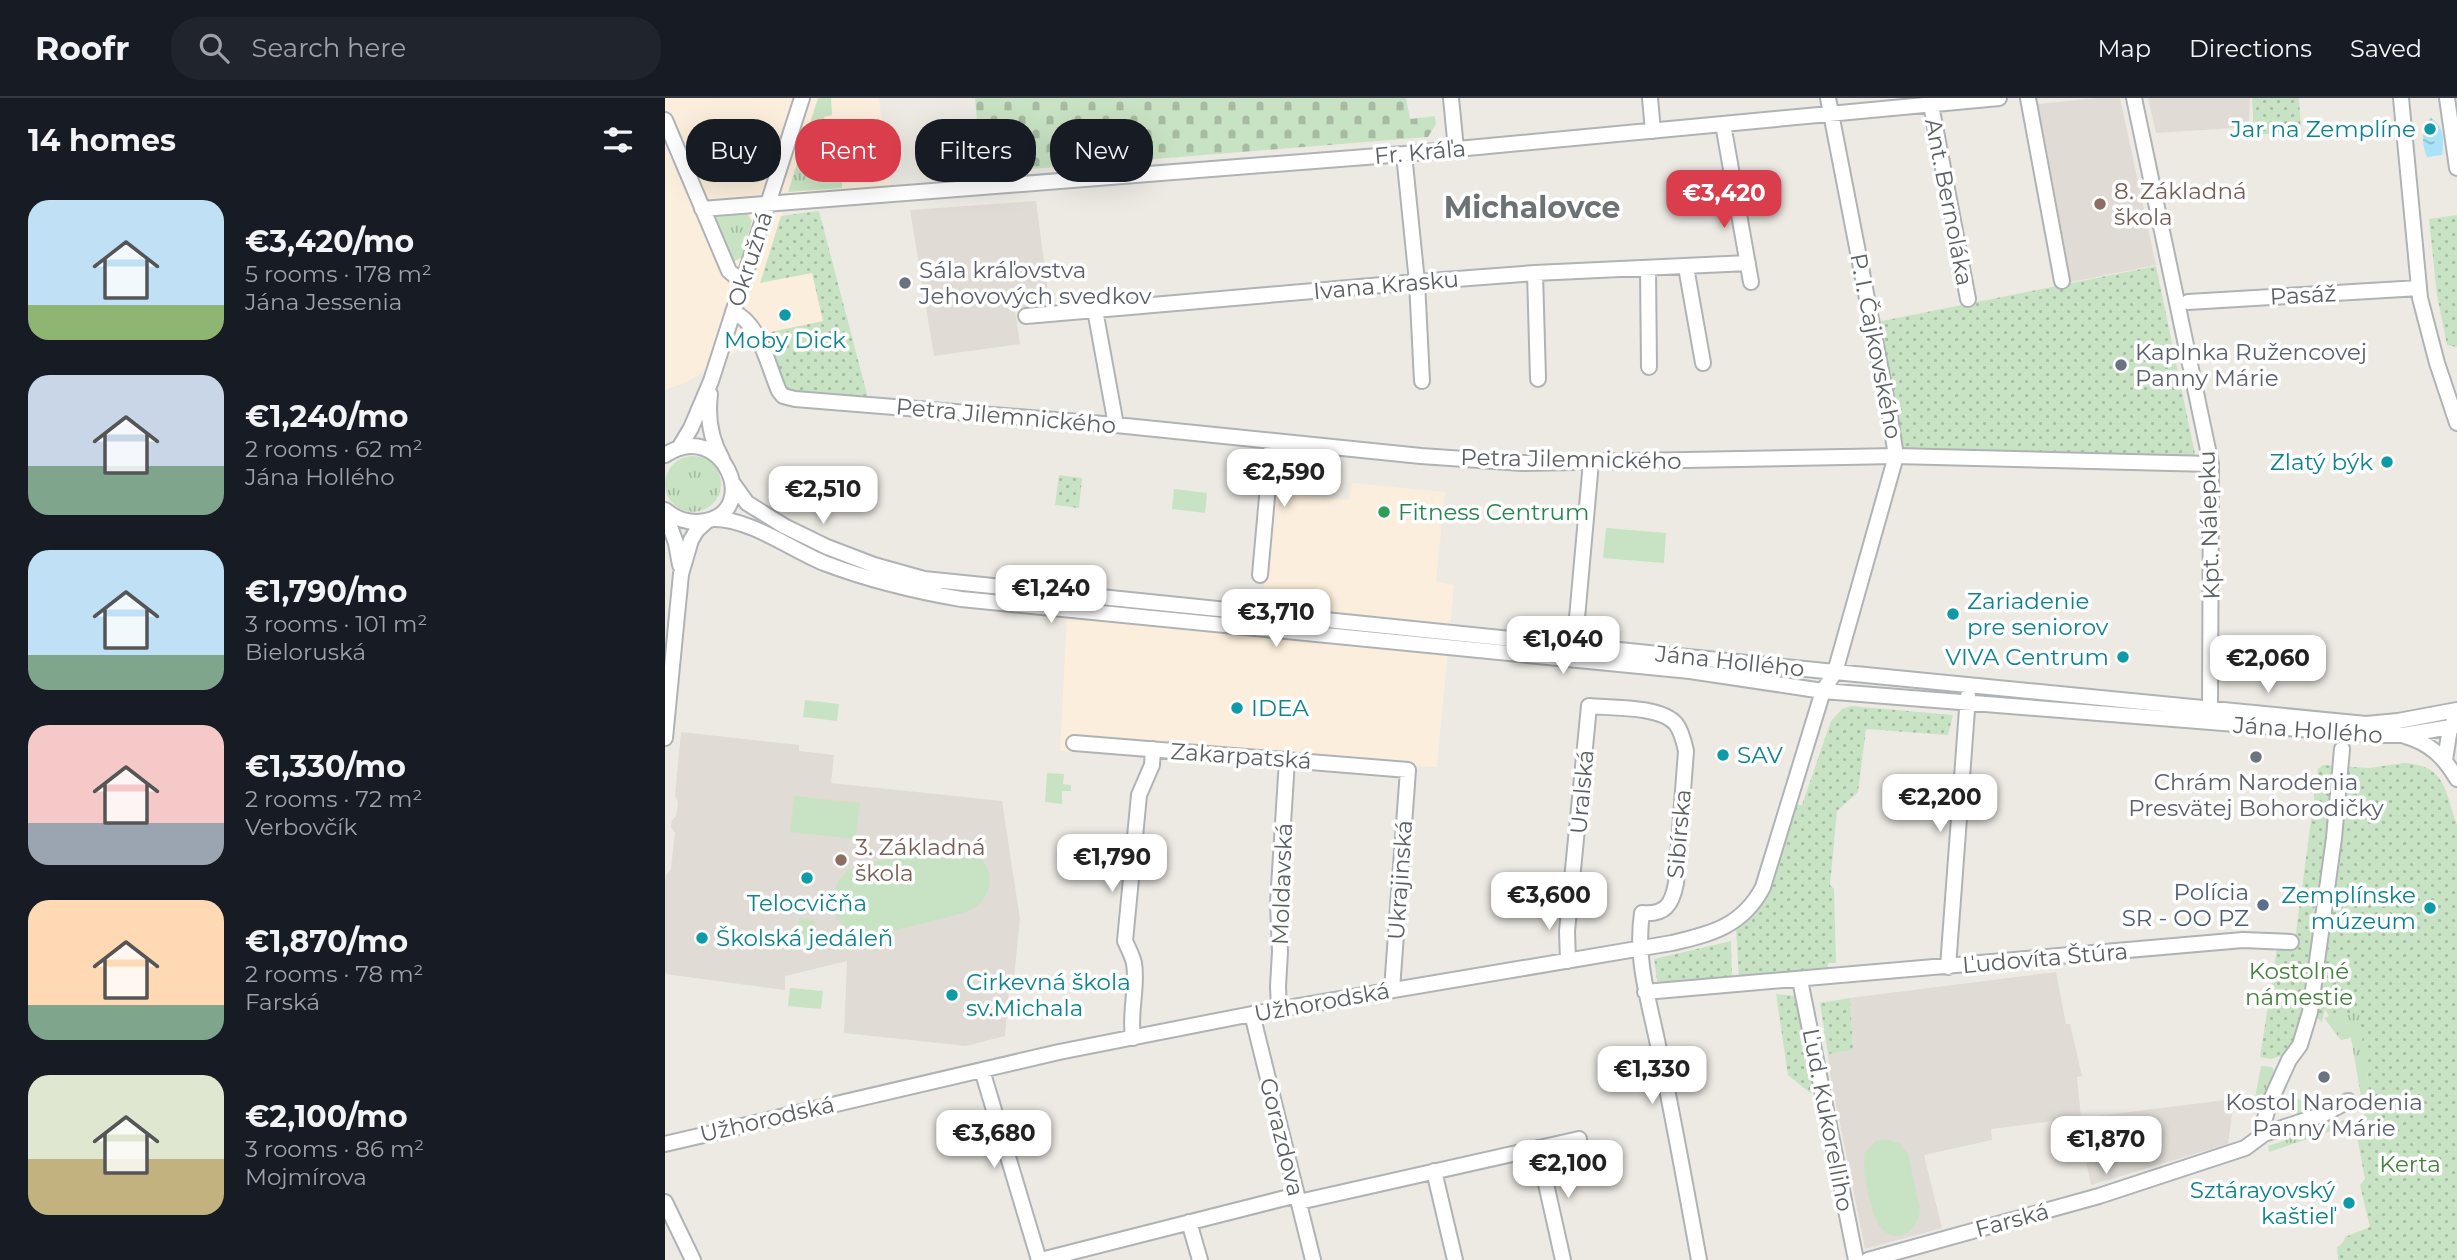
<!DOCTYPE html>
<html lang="en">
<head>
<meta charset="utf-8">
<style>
	body { margin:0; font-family:Montserrat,sans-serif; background:#20242c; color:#f1f3f6; height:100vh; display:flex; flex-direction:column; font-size:26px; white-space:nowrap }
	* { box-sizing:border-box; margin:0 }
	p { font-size:23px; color:#9ea1a6 }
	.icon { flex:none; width:38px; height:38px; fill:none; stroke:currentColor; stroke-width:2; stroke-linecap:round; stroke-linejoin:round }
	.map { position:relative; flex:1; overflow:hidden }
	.side { display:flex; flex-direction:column; background:#171b24; width:665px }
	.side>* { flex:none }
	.hud { position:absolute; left:21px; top:21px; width:665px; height:63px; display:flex; gap:14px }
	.price { position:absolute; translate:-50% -60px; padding:0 16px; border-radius:14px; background:#fff; color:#222; font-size:23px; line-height:46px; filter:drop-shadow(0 2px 4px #0008) }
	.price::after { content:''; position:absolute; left:50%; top:42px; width:21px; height:16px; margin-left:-10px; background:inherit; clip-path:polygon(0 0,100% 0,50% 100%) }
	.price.selected { background:#da3d4b; color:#fff }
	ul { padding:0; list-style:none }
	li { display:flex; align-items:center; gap:21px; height:175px; padding:0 28px }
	li span { display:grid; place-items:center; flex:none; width:196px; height:140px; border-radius:21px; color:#555 }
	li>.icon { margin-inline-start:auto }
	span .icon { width:84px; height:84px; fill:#fffc; stroke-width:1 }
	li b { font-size:30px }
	h2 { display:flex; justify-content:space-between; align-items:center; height:84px; padding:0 28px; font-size:30px }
	.pill { padding:0 24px; border-radius:28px; background:#171b24; box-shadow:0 7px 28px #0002; font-size:24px; line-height:63px }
	.pill.selected { background:#da3d4b; color:#fff }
	header { display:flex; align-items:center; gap:42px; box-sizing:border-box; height:98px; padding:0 35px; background:#171b24; border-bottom:2px solid #363941 }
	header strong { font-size:33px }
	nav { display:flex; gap:38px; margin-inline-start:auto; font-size:24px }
	.search { width:490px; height:63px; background:#20242c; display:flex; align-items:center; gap:18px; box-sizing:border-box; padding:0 24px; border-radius:28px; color:#9ea1a6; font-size:26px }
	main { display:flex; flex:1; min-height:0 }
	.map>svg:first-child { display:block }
	.commercial { fill:#fbeedc }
	.education { fill:#e0dbd5 }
	.grass { fill:url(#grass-tufts) }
	.cemetery { fill:url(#cemetery-stones) }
	.park { fill:url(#park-dots) }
	.garden { fill:#c8e3c3 }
	.water { fill:url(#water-ripples) }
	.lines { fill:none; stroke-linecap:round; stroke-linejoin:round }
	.minor-casing { stroke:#afb3b5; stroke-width:18 }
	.minor { stroke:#fff; stroke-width:14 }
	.culture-dot { fill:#0f9aa8; stroke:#fff; stroke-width:2.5 }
	.education-dot { fill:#8d6e63; stroke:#fff; stroke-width:2.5 }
	.worship-dot { fill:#6b7280; stroke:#fff; stroke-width:2.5 }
	.leisure-dot { fill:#2e9e5b; stroke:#fff; stroke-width:2.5 }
	.service-dot { fill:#5c6f8a; stroke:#fff; stroke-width:2.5 }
	.labels { text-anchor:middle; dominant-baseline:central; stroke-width:7; stroke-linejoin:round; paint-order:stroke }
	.culture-label { font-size:23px; fill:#0d838f; stroke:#fff; text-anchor:end }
	.street-label { font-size:23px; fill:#5c6163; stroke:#fff }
	.education-label { font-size:23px; fill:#785e54; stroke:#fff; text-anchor:start }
	.worship-label { font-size:23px; fill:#5b616d; stroke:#fff; text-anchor:start }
	.leisure-label { font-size:23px; fill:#27864d; stroke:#fff; text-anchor:start }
	.service-label { font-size:23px; fill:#4e5e75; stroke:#fff; text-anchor:end }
	.park-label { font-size:23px; fill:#45823d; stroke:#fff }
	.district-label { font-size:30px; font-weight:bold; fill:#6d7375; stroke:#fff }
</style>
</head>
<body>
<header>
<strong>Roofr</strong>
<div class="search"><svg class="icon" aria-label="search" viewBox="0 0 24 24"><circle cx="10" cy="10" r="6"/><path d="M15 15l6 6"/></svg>Search here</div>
<nav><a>Map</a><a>Directions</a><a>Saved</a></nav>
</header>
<main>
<section class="side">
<h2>14 homes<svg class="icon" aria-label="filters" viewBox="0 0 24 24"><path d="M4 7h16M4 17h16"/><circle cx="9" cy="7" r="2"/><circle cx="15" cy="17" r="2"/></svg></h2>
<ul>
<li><span style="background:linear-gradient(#bfe0f5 75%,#8fb573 0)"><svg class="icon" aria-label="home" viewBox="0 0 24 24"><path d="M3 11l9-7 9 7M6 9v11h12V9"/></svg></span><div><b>€3,420/mo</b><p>5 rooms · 178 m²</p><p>Jána Jessenia</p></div></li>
<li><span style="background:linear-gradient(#c9d6e8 65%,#7fa58c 0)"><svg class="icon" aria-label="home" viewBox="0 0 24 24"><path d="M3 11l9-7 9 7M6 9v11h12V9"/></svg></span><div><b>€1,240/mo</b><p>2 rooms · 62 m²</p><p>Jána Hollého</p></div></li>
<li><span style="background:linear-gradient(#bfe0f5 75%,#7fa58c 0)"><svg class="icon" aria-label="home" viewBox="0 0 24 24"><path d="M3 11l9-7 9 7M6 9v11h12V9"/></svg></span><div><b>€1,790/mo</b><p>3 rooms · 101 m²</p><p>Bieloruská</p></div></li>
<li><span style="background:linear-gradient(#f6c9c9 70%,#9aa5b1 0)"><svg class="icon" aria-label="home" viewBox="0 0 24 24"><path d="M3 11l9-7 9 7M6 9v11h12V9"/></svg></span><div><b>€1,330/mo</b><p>2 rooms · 72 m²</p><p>Verbovčík</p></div></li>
<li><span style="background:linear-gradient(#ffd9b3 75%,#7fa58c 0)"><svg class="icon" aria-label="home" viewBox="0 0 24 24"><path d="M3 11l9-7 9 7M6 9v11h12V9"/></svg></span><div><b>€1,870/mo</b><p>2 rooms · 78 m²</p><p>Farská</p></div></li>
<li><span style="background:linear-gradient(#dfe7d0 60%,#c2b280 0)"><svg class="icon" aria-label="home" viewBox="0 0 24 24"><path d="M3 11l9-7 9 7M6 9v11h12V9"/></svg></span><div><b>€2,100/mo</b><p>3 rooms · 86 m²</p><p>Mojmírova</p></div></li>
</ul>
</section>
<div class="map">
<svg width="1792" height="1162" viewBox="0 0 1792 1162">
	<defs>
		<pattern id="grass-tufts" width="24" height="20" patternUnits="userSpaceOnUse" patternTransform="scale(1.75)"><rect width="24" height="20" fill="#c8e3c3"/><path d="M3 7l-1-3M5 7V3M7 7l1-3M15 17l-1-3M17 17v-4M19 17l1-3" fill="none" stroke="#a6bba2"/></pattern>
		<pattern id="cemetery-stones" width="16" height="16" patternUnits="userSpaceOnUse" patternTransform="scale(1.75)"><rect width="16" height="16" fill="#c8e3c3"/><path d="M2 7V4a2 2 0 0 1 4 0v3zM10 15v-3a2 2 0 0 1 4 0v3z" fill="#a6bba2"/></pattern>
		<pattern id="park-dots" width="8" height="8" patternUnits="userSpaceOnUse" patternTransform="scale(1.75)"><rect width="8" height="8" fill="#c8e3c3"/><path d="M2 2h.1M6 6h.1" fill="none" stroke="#a6bba2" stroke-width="1.8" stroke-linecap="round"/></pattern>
		<pattern id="water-ripples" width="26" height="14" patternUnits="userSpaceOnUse" patternTransform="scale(1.75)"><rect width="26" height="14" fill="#aae2f7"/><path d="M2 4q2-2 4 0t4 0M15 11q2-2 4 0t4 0" fill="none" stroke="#8ebbcc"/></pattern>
	</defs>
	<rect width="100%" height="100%" fill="#edeae4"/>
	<path class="commercial" d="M0,0H214L226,88L123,96L96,184L148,175L158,224L101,235L24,283L0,292Z
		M687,385L780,394L771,483L789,487L772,669L395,653L402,519L593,538L610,395L684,402Z"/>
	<path class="education" d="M1433,0H1455L1491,167L1406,184L1373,6Z
		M1483,0H1585L1584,29L1491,35Z
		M371,103L385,209L350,212L355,246L269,258L245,112Z
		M16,634L134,647V653L169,657L166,685L337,703L355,821L348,889L344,894L340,938L301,948L179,935L182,863L120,878V892L0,876V785L1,777L6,771L8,752L10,735L6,729L7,722L11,718L13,704L10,697Z
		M1391,874L1401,926H1405L1417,978L1412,979L1416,1020L1569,1001L1563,1046L1426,1087L1412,1020L1326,1031L1327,1042L1259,1057L1277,1130L1200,1151L1165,976L1163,956L1188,952L1185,900Z"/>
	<path class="grass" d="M153,0H166L167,17L159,19L168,82L177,81V90L123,94Z
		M82,115L87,123L77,159L68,164L64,163L48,121L53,117Z
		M0 386a28 28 0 1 1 56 0a28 28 0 1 1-56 0Z
		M1692,831L1698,943L1707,1019L1700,1022L1686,940L1676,942L1659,920L1664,918L1660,910Z
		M1596,968L1607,969L1612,976L1601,1000H1590Z
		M1639,1000L1655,1014C1640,1016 1627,1019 1617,1005L1634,1001L1636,1003Z
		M1685,1020L1687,1026L1604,1054L1603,1048Z"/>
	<path class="cemetery" d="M310,0H741L745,21L770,18L771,26L763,39L317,75Z"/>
	<path class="park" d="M1587,0H1634L1636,34L1589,37Z
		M154,113L203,300L128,294L116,289L97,243L101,235L158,223L147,175L95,185L116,118Z
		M1792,117V249L1782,247L1772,197L1764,121Z
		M1491,168L1531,361L1237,352L1212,224Z
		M394,377L417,380L414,410L390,407Z
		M1186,608L1288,617L1283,637L1201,631L1193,694L1172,713L1165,787L1169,791L1171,865H1163V874L1074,879L1071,830L1105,788L1131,707H1137L1166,623L1177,611Z
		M1739,665C1783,668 1779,694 1792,726V1162H1673L1672,1149L1678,1145L1680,1139L1705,1129L1695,1087L1700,1081L1690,1028L1707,1019L1694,914L1664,918L1660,911L1657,924L1645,914L1624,955L1606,961L1595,959L1612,850L1629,849L1653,671L1658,667L1704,670Z
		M1066,843L1067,883L993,888L989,861Z
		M1111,896L1134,898L1152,994L1145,995L1123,977Z
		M1185,900L1188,952L1163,956L1155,905Z"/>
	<path class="garden" d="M509,391L542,395L540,415L507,411Z
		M941,430L1001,435L999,465L938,460Z
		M140,602L174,606L172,623L138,619Z
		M382,675L399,676L398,686L406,687V693H397V706L380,704Z
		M129,698L195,705L191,741L125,734Z
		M289,748C330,752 339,799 299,815C277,820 218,838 198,836C159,831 158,778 195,767Z
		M134,820L150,823L146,852L130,849Z
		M125,890L158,893L156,911L123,908Z
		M1219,1041L1234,1045L1243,1056L1255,1112C1254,1132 1232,1148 1216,1130C1206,1118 1196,1069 1200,1054L1211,1043Z"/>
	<path class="water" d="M1766,20C1780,29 1779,43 1777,57L1762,59C1757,47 1755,30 1766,20Z"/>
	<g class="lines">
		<g class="minor-casing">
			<path id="minor" d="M786,0L791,51
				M985,0L988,33
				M1363,0L1397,183
				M1469,0L1546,366L1545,616
				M1736,0L1755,200L1772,265L1792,325
				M1782,0L1792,70
				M1266,7L1303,201
				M0,22L64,173L77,184
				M1058,26L1086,184
				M739,56L752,184L757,283
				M37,111L739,56L1334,0
				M1021,169L1038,265
				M983,171L984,269
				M870,175L873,281
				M1523,204L1754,190
				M430,212L451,327
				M68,214C95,225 103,268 114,293L118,298L130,301L451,327L756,358L857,365L1231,358L1546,366
				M361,218L752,184L870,175L1083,165
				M45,296C42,319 45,340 57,361
				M14,350L26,330L46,283L137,0
				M0,357C57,319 97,413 40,423C25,426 12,422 0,412
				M67,384L82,405L119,428L162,449L209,467L259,481L1170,574L1701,626L1733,623L1792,612
				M0,415L11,445L15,467
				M48,421C84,420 127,452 159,465C204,482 249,493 296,501L1025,573L1158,593L1708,637H1738L1792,628
				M595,477L607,343
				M912,520L926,364
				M1740,638C1765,645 1779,659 1792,681
				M0,640L16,476L26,442L32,432L42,423
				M409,645L743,672L727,891
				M1780,662L1785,630L1789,623
				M903,863L902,833L924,608C947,610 996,608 1011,626C1017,634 1019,644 1021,653L1011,785C1007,807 1000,817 977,815C970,862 984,902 993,947C1008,1018 1021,1090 1034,1162
				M1283,869L1303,598
				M1135,882L1191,1162
				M980,894L1578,842L1626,844
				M614,910L613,888L615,854L613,805L622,662
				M587,916L648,1162
				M468,940C464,914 473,889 469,865C467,857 463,850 460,843L474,697L487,667L488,651
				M317,972L374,1162
				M1595,1038L1604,1006L1624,962L1635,947L1645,914L1669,740L1677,651
				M0,1046L394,954L587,916L1007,845C1046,836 1078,828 1098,789L1158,593L1170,574L1231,358L1225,319L1163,0
				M873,1050L898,1162
				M769,1073L790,1162
				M0,1104L28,1162
				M634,1104L914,1041
				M524,1124L535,1162
				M376,1162L632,1097
				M1203,1162L1434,1098L1580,1050L1599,1036L1659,1016L1683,1003"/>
		</g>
		<use href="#minor" class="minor"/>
	</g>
	<g class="culture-dot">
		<circle cx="1765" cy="31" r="7"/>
		<circle cx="120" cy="217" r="7"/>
		<circle cx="1722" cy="364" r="7"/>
		<circle cx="1288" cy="516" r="7"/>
		<circle cx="1458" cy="559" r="7"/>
		<circle cx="572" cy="610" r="7"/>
		<circle cx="1058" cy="657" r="7"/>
		<circle cx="142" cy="780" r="7"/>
		<circle cx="1765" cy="810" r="7"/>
		<circle cx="37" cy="840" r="7"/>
		<circle cx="287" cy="897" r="7"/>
		<circle cx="1684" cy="1105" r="7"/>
	</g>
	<g class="education-dot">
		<circle cx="1435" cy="106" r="7"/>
		<circle cx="176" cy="762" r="7"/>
	</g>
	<g class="worship-dot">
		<circle cx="240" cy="185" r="7"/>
		<circle cx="1456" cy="267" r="7"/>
		<circle cx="1591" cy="659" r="7"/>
		<circle cx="1659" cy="979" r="7"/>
	</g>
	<circle class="leisure-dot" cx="719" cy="414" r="7"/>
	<circle class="service-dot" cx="1598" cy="807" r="7"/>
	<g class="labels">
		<g class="culture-label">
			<text x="1751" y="31">Jar na Zemplíne</text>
			<text x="120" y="242" text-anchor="middle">Moby Dick</text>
			<text x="1708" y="364">Zlatý býk</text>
			<text x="1302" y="503" text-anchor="start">Zariadenie<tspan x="1302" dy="26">pre seniorov</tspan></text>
			<text x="1444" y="559">VIVA Centrum</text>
			<text x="586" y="610" text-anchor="start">IDEA</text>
			<text x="1072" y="657" text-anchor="start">SAV</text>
			<text x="1751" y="797">Zemplínske<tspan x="1751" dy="26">múzeum</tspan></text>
			<text x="142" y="805" text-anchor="middle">Telocvičňa</text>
			<text x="51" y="840" text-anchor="start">Školská jedáleň</text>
			<text x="301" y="884" text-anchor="start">Cirkevná škola<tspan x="301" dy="26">sv.Michala</tspan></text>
			<text x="1670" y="1092">Sztárayovský<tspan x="1670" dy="26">kaštieľ</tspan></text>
		</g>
		<g class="street-label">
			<text transform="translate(755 54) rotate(-5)">Fr. Kráľa</text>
			<text transform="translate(1284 104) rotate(79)">Ant. Bernoláka</text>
			<text transform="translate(85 161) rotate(-72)">Okružná</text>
			<text transform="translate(721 187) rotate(-5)">Ivana Krasku</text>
			<text transform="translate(1638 197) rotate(-3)">Pasáž</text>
			<text transform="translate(1211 248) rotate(79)">P. I. Čajkovského</text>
			<text transform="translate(341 318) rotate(5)">Petra Jilemnického</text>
			<text transform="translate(906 361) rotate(1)">Petra Jilemnického</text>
			<text transform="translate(1544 427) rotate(-92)">Kpt. Nálepku</text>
			<text transform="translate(1065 563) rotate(6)">Jána Hollého</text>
			<text transform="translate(1643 632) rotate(4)">Jána Hollého</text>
			<text transform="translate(576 658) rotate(4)">Zakarpatská</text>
			<text transform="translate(917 694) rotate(-85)">Uralská</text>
			<text transform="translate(1014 736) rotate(-85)">Sibírska</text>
			<text transform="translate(735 782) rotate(-86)">Ukrajinská</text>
			<text transform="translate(617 786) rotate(-88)">Moldavská</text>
			<text transform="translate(1380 860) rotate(-5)">Ľudovíta Štúra</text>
			<text transform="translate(657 904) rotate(-10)">Užhorodská</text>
			<text transform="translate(102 1021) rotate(-13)">Užhorodská</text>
			<text transform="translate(1163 1022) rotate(79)">Ľud. Kukorelliho</text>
			<text transform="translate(617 1039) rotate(76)">Gorazdova</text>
			<text transform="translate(1347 1122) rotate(-15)">Farská</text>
		</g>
		<g class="education-label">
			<text x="1449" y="93">8. Základná<tspan x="1449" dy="26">škola</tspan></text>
			<text x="190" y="749">3. Základná<tspan x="190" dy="26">škola</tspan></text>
		</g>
		<g class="worship-label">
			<text x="254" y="172">Sála kráľovstva<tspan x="254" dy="26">Jehovových svedkov</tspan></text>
			<text x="1470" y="254">Kaplnka Ružencovej<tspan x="1470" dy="26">Panny Márie</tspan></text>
			<text x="1591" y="684" text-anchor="middle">Chrám Narodenia<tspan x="1591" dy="26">Presvätej Bohorodičky</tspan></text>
			<text x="1659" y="1004" text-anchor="middle">Kostol Narodenia<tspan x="1659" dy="26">Panny Márie</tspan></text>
		</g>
		<g class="leisure-label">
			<text x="733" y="414">Fitness Centrum</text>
		</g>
		<g class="service-label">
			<text x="1584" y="794">Polícia<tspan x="1584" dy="26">SR - OO PZ</tspan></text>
		</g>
		<g class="park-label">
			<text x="1634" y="873">Kostolné<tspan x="1634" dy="26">námestie</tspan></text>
			<text x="1745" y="1066">Kerta</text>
		</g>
		<g class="district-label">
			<text x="867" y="109">Michalovce</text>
		</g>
	</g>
</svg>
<b class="price selected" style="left:1059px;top:132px">€3,420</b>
<b class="price" style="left:619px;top:411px">€2,590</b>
<b class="price" style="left:158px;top:428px">€2,510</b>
<b class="price" style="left:386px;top:527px">€1,240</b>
<b class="price" style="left:611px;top:551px">€3,710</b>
<b class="price" style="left:898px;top:578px">€1,040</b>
<b class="price" style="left:1603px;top:597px">€2,060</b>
<b class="price" style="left:1275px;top:736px">€2,200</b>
<b class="price" style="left:447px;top:796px">€1,790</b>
<b class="price" style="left:884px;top:834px">€3,600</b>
<b class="price" style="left:987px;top:1008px">€1,330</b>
<b class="price" style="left:329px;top:1072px">€3,680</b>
<b class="price" style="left:1441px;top:1078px">€1,870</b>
<b class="price" style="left:903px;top:1102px">€2,100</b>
<div class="hud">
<a class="pill">Buy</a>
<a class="pill selected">Rent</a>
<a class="pill">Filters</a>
<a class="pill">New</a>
</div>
</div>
</main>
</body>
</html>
